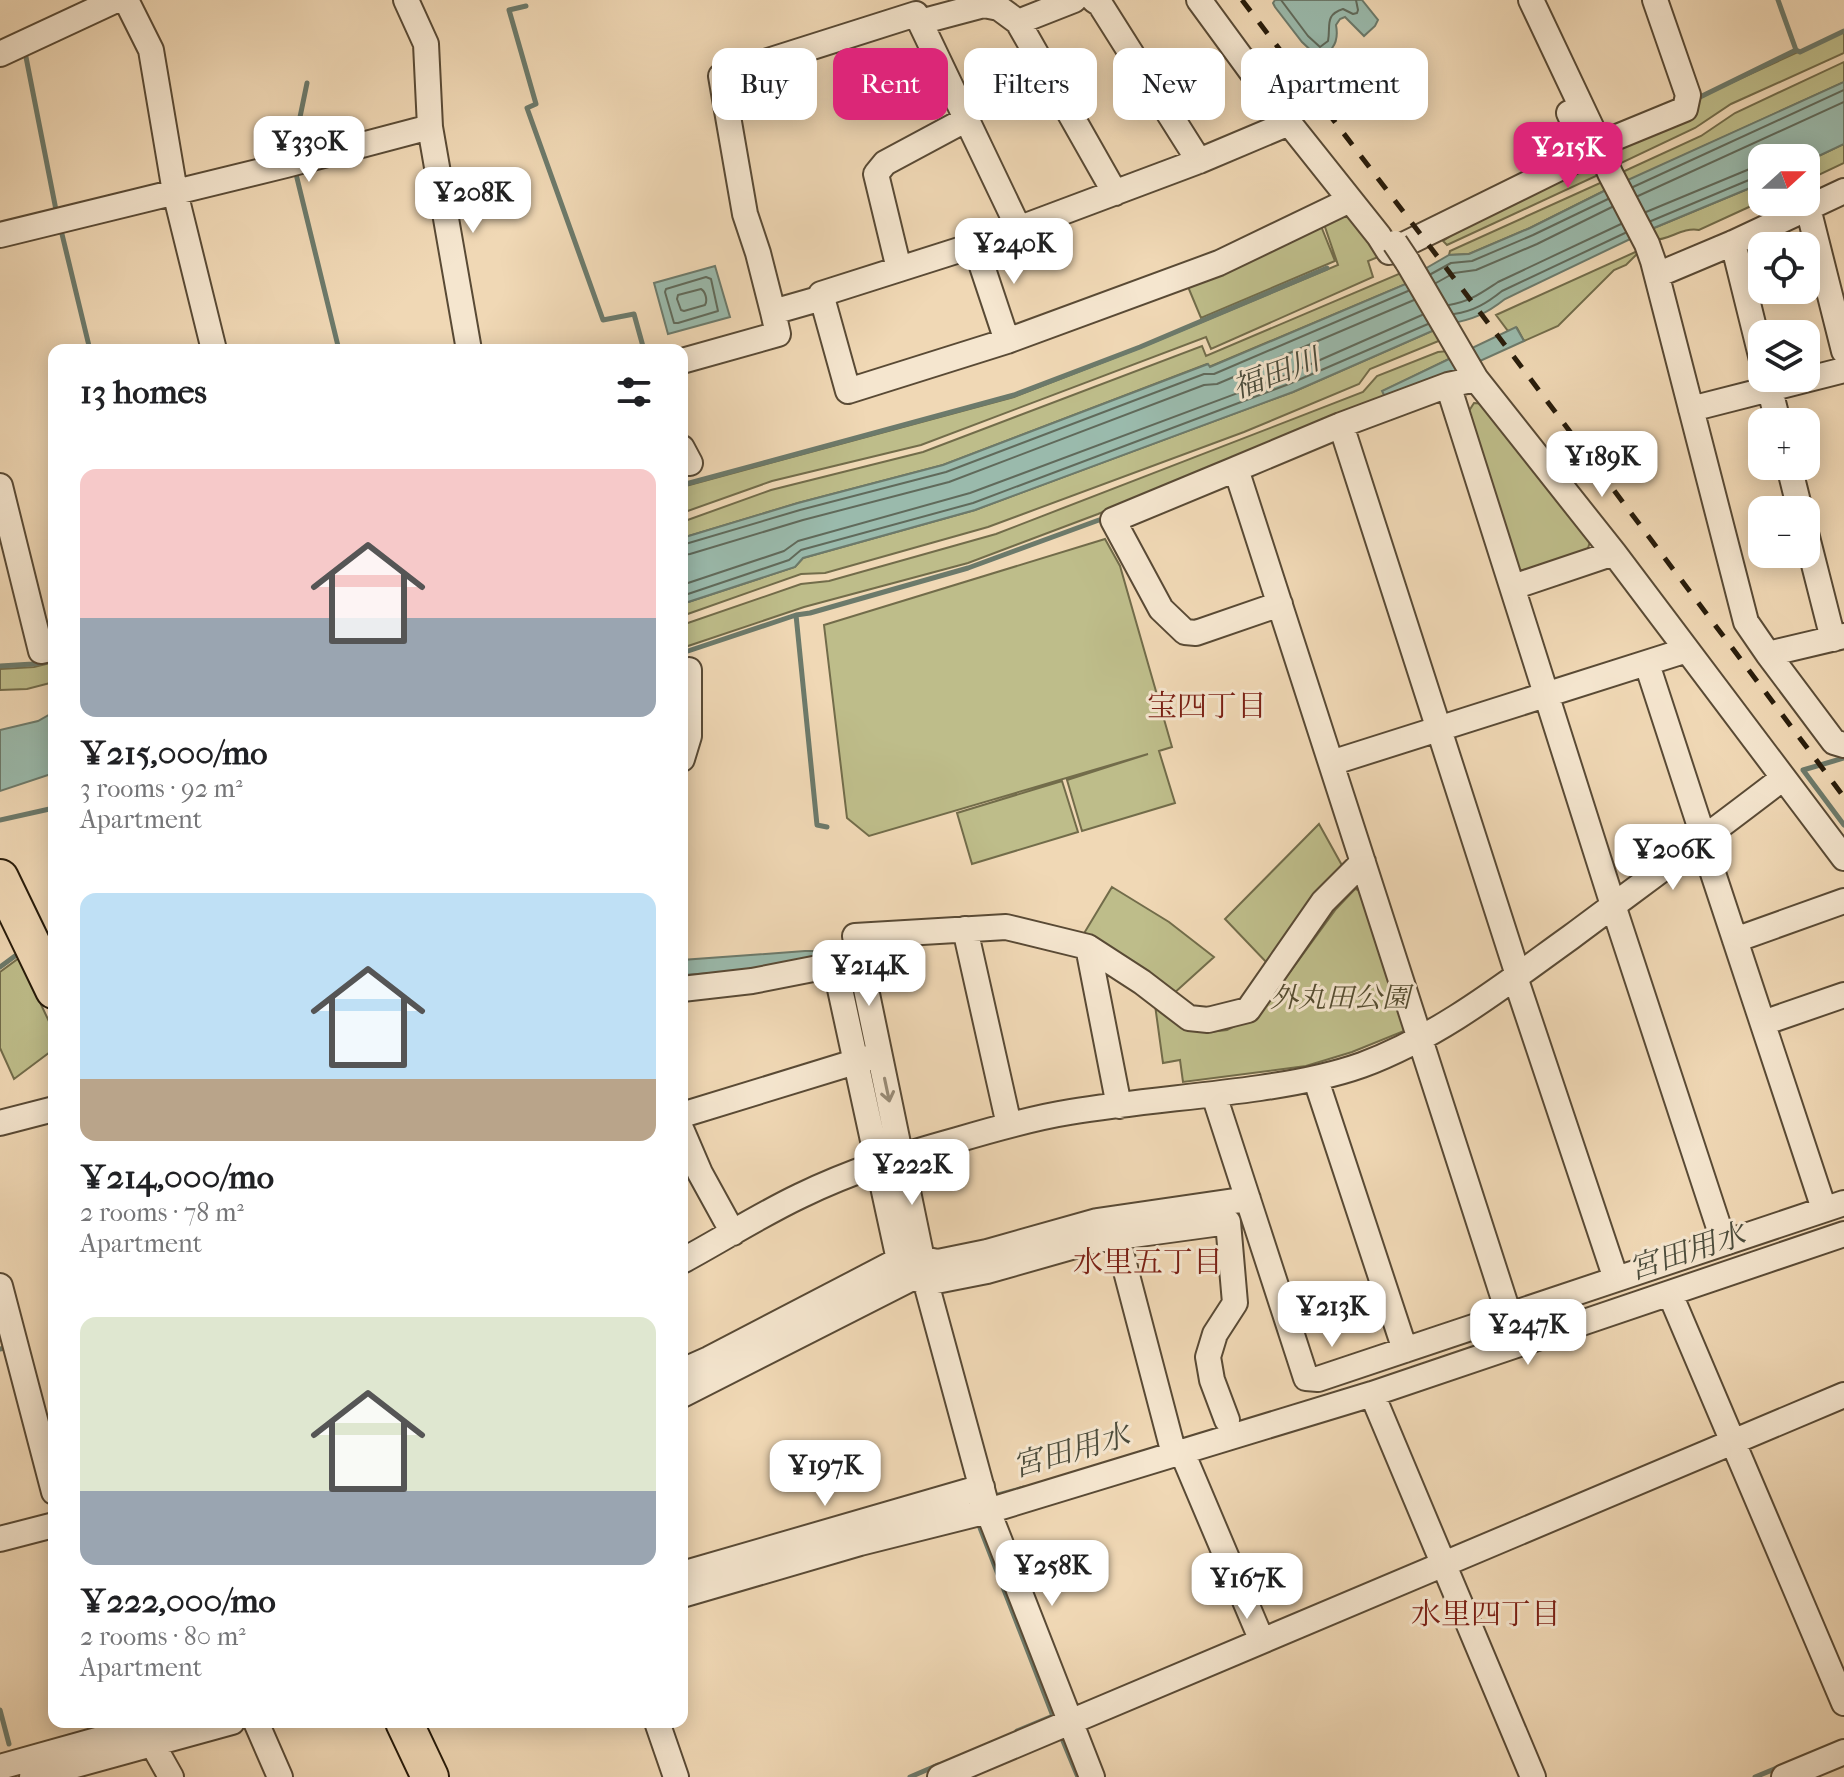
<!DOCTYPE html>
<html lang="en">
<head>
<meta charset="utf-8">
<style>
	body { margin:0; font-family:"IM FELL French Canon","Noto Serif JP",serif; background:#f2f2f2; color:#202124; height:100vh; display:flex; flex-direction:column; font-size:30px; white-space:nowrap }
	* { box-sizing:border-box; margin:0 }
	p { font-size:26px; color:#757577 }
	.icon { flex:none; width:44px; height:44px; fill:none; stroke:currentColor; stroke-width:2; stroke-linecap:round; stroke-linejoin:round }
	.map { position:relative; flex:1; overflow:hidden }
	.panel { position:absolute; left:48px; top:344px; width:640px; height:1384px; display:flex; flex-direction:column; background:#fff; border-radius:16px; box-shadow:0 4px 20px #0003 }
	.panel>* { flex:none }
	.hud { position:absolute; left:712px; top:48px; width:760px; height:72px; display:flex; gap:16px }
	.needle { width:52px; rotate:69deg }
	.buttons { position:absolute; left:1748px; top:144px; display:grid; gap:16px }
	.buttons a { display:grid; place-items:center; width:72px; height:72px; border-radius:16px; background:#fff; box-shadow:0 4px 20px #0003; font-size:40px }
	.price { position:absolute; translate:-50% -68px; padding:0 18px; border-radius:16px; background:#fff; color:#222; font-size:26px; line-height:52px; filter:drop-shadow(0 2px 4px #0008) }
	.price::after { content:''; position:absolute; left:50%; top:48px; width:24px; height:18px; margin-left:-12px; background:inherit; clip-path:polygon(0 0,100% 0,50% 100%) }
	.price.active { background:#db2777; color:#fff }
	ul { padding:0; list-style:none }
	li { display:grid; align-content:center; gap:16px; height:424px; padding:0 32px }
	li span { display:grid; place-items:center; height:248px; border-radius:16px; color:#555 }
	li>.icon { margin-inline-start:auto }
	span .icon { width:144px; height:144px; fill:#fffc; stroke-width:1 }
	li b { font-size:34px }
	h2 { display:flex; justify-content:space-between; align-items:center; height:96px; padding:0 32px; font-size:34px }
	.chip { padding:0 28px; border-radius:16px; background:#fff; box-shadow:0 4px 20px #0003; font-size:28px; line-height:72px }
	.chip.active { background:#db2777; color:#fff }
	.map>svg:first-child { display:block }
	.green { fill:#bebd8a; stroke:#726c4a; stroke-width:2 }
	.water { fill:#9abaac; stroke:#6c7a6b; stroke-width:2 }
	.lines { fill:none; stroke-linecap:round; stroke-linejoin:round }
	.shore { stroke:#606a5b; stroke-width:2 }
	.stream { stroke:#6c7a6b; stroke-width:5 }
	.minor-casing { stroke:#594a35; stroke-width:28 }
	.highway-casing { stroke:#271b0a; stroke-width:40 }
	.minor { stroke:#f5e6cf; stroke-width:24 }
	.highway { stroke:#f0d8b5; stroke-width:36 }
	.rail { stroke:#271b0a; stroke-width:5; stroke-dasharray:14 14; stroke-linecap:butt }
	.minor-bridge-casing { stroke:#594a35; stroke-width:28; stroke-linecap:butt }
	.minor-bridge { stroke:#f5e6cf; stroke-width:24 }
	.oneway { stroke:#988b76 }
	.labels { text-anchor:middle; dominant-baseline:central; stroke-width:6; stroke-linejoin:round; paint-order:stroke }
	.park-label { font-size:28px; font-style:italic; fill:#544c30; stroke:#f5e6cf }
	.water-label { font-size:30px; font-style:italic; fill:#4a4b3b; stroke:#f5e6cf }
	.neighbourhood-label { font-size:30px; fill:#7a1f14; stroke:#f5e6cf }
</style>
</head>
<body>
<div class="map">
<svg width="1844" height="1777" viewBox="0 0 1844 1777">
	<rect width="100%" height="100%" fill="#f0d8b5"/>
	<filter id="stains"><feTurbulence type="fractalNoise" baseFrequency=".0025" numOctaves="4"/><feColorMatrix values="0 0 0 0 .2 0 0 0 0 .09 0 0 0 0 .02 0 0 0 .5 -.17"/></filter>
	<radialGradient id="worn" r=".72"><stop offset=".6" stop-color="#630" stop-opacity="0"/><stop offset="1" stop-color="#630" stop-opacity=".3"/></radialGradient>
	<path class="green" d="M1844,31V53L1731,104L1695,128L1615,166L1610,154L1692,113L1700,97Z
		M1844,62V82L1623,183L1618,174L1701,136L1735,113Z
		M1844,144V163L1806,181V162Z
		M1596,164L1600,171L1596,176L1447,245L1443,241L1465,226Z
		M1600,183H1607L1608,189L1530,228L1469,254L1449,255L1450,251Z
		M1762,183V201L1699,230C1682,227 1670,240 1654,240L1649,230Z
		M1355,211L1383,255L1368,261L1373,277L1211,349L1206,337L921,445L772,481L682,513V487L1014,397L1142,347L1338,265L1324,224Z
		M1321,226L1335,261L1201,318L1186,282Z
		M1642,249L1626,265L1614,270L1558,326L1524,341L1517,328L1508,331L1496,315Z
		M1401,273L1406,284L1209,367L1207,364L943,465L798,503L682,538V522L771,490L923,452L1202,346L1206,356Z
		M1434,330L1441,340L1370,369L1359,384L1244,432L988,527L825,573L801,574L682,616V604L795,567L803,558L975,510L1293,392Z
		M1448,351L1451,358L1383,391L1385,397L1098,514L968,563L804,607L682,648V625L801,584L829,581L996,534L1363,392L1377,376L1438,352Z
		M1474,403L1486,404L1590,542L1587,551L1524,573L1516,569L1467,414Z
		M1105,539L1120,566L1172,747L1159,751L1175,803L1082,831L1067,780L1148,754L869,836L847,818L824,625Z
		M54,662V682L27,689L0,690V669L34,667Z
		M1062,781L1078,832L972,864L957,813Z
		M1319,824L1344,869L1268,964L1225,919Z
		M1112,887L1169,922L1214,957L1172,995L1117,951L1083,935Z
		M1355,889L1365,892L1409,1029L1352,1052L1306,1066L1183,1082L1180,1060L1163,1063L1155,1005L1195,1029L1210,1032L1227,1030L1249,1019L1268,1002L1336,909Z
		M19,958L54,1032V1049L14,1079L0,1048V972Z"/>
	<path class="water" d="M1275,0H1362L1378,20L1375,26L1364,36L1345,17L1340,19L1336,25C1339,41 1334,52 1318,57L1302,42L1275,7L1273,3Z
		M1844,82V144L1806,162V158H1762V183L1649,230L1505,299C1486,314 1472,320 1448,324L1293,392L975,510L803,558L795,567L682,604V538L798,503L943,465L1208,364L1210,367L1406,284L1423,270L1449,255L1469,254L1530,228L1608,189Z
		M715,266L730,317L668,334L654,283Z
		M1516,327L1524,341L1480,361H1474L1460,371L1385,397L1382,391Z
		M54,712V773L0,791V730L38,721Z
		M805,951H830V956L745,971L682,975V960Z"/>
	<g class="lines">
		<path class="shore" d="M1281,0L1308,36L1320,47L1328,41C1331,26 1324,15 1343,9L1353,14L1357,13L1358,10L1356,0
			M1633,187L1844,90
			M1638,196L1844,102
			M1646,212L1752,168L1762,166
			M1651,221L1756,177H1762
			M1431,274L1451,263L1472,261L1533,235L1608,199
			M706,277L711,279L718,311L678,323H674L665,292L666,289Z
			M1436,283L1454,273L1476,270L1537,244L1612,207
			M701,289C705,291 708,300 705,305L684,311L681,310L677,299L678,295Z
			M1449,305C1469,302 1481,293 1498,282L1621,224
			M1454,314C1474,311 1487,303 1502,291L1625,233
			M682,545L800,510L946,472L1204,374H1214L1408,291
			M682,555L690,554L803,520L949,482L1204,385L1217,384L1414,300
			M682,585L784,551L798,541L970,493L1286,375L1422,315
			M682,596L789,560L801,550L973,503L1289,384L1428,324"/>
		<path class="stream" d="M1778,0L1796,50
			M526,6L509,10L536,104L527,108L603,320L634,314L644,350
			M25,52L56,210
			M1698,98L1796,50L1800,52L1844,31
			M292,156L307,83
			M296,174L339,350
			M61,230L90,350
			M682,485L1014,395L1140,347L1327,268
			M796,615L817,825L827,827
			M682,653L796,615L810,613L968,568L1099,520
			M0,666L33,664L45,662
			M1844,758L1803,770L1844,825
			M0,820L54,808
			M0,967L15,956
			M0,1349L4,1348
			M991,1497L1024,1488
			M977,1520L1053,1716L1017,1731
			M0,1710L9,1744
			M1061,1736L1078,1777
			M910,1777L938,1765
			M1755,1777L1782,1766"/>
		<g class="minor-casing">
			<path id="minor" d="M126,0L151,50L175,192L214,350
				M406,0L426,44L430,127L469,350
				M1094,0L1100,4L1199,161
				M1199,0L1289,123L1379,236L1389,252L1574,161C1584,144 1577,130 1569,113
				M1531,0L1593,131L1610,173L1647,244L1653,261L1746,622L1768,654L1834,742L1844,745
				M1018,22L1115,193
				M0,54L116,0
				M1289,123L1199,161L975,245L821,294L848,391L1007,341L1219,263L1350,200
				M1612,139L1685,109L1688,95L1655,0
				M1808,208L1844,351
				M1019,229L920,22L984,5L999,8L1018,22L1074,0
				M0,235L286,165L430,127
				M1733,243L1762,360
				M975,245L1007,341
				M1407,261L1476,379L1614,553L1844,858
				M899,269L876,174L885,163L967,119
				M1657,275L1733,243L1844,191
				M822,298L773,312L758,253L745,214L721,76L916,14L920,22
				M682,361L778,334L773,312
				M1767,378L1778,422
				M1476,379L1448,385L1341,425L1236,469L1509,1315
				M1448,385L1613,905L1724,1243
				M1691,409L1844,370
				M1341,425L1518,975
				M682,448L690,463
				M1789,466L1800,510
				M1236,469L1113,520L1161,609L1185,632L1196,633L1280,604
				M0,486L41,651L54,648
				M1806,533L1833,639
				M1513,587L1614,553
				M1768,654L1844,636
				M1647,664L1704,839L1706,852L1824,1209
				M682,672L689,670V736L682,759
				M1331,763L1687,650
				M965,929L1009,1125
				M1735,940L1844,901
				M1088,947L1119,1106
				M835,966L899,1260
				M1515,977L1616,1279
				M682,989L752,981L849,962
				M1763,1023L1844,995
				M1316,1080L1405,1350
				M1214,1095L1306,1378L1318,1379L1844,1203
				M682,1115L871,1057
				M0,1123L54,1109
				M682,1131L700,1173L733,1233
				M1117,1237L1174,1454
				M922,1259L855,936L1006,927L1088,947L1142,982L1189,1018L1208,1020L1248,1010L1323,902L1363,862
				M682,1261C721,1240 760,1215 800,1196C851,1171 903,1155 957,1140C994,1129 1032,1118 1070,1112C1133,1102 1197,1097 1260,1088C1295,1083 1328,1077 1362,1065C1440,1036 1504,985 1571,937C1642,884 1713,832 1783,778
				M926,1283L988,1511L1092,1777
				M0,1286L54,1492
				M1670,1294L1844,1703
				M682,1371L709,1359L899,1260L922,1259L938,1262L987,1252L1097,1221L1248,1199
				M1372,1394L1533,1777
				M682,1395L914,1277L926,1283L987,1271L1096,1240L1228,1222L1235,1303L1215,1334L1208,1357L1212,1380L1227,1420
				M1182,1452L1262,1641
				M0,1539L54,1525
				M682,1574L982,1487
				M682,1595L860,1543L988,1511L1372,1394L1844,1234
				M256,1722L280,1777
				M657,1722L676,1777
				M144,1729L171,1777
				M0,1767L161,1722
				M32,1777L232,1722
				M940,1777L1844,1395
				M1784,1777L1844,1752"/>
		</g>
		<g class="highway-casing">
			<path id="highway" d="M0,878L54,990
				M404,1722L430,1777"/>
		</g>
		<use href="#minor" class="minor"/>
		<use href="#highway" class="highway"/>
		<path class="rail" d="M1242,0L1514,357L1844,797"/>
		<g class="minor-bridge-casing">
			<path id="minor-bridge" d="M1395,243L1407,261"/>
		</g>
		<use href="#minor-bridge" class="minor-bridge"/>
	</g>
	<defs><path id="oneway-shaft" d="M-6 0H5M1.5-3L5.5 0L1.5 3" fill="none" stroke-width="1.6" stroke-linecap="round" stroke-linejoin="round" transform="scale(2)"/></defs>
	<use class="oneway" href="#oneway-shaft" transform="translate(887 1090) rotate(78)"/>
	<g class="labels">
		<g class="park-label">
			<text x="1340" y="997">外丸田公園</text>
		</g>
		<g class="water-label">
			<text transform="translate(1276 374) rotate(-20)">福田川</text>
			<text transform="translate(1687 1252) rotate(-18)">宮田用水</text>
			<text transform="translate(1071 1451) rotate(-16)">宮田用水</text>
		</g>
		<g class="neighbourhood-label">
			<text x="1207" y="706">宝四丁目</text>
			<text x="1148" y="1262">水里五丁目</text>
			<text x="1486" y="1614">水里四丁目</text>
		</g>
	</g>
	<rect width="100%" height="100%" filter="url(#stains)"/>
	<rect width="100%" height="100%" fill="url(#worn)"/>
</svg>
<div class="buttons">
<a><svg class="needle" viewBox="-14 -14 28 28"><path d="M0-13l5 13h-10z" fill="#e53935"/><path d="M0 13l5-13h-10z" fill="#757577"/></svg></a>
<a><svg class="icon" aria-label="locate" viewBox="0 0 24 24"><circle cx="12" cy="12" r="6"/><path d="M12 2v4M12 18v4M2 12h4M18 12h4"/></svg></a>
<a><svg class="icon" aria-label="layers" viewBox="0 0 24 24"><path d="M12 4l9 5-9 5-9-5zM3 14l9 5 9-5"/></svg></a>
<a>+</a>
<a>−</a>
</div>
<b class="price" style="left:309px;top:184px">¥330K</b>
<b class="price active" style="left:1568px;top:190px">¥215K</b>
<b class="price" style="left:473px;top:235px">¥208K</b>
<b class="price" style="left:1014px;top:286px">¥240K</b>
<b class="price" style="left:1602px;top:499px">¥189K</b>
<b class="price" style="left:1673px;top:892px">¥206K</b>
<b class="price" style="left:869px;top:1008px">¥214K</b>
<b class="price" style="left:912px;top:1207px">¥222K</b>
<b class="price" style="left:1332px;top:1349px">¥213K</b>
<b class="price" style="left:1528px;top:1367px">¥247K</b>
<b class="price" style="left:825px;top:1508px">¥197K</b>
<b class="price" style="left:1052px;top:1608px">¥258K</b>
<b class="price" style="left:1247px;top:1621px">¥167K</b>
<div class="hud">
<a class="chip">Buy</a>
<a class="chip active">Rent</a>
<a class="chip">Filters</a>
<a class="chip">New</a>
<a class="chip">Apartment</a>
</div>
<section class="panel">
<h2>13 homes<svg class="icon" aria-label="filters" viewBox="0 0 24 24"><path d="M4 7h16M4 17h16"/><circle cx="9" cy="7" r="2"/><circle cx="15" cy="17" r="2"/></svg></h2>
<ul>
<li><span style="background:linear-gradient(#f6c9c9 60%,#9aa5b1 0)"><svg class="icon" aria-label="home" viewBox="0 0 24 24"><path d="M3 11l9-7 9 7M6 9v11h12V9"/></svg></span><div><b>¥215,000/mo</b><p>3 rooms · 92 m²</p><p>Apartment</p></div></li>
<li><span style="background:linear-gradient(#bfe0f5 75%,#b9a48a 0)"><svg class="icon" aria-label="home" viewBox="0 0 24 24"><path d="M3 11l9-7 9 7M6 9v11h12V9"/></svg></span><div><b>¥214,000/mo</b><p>2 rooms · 78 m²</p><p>Apartment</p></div></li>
<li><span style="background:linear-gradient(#dfe7d0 70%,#9aa5b1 0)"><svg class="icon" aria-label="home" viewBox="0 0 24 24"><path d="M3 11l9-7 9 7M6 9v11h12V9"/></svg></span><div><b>¥222,000/mo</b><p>2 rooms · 80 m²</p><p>Apartment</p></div></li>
</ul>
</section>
</div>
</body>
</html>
